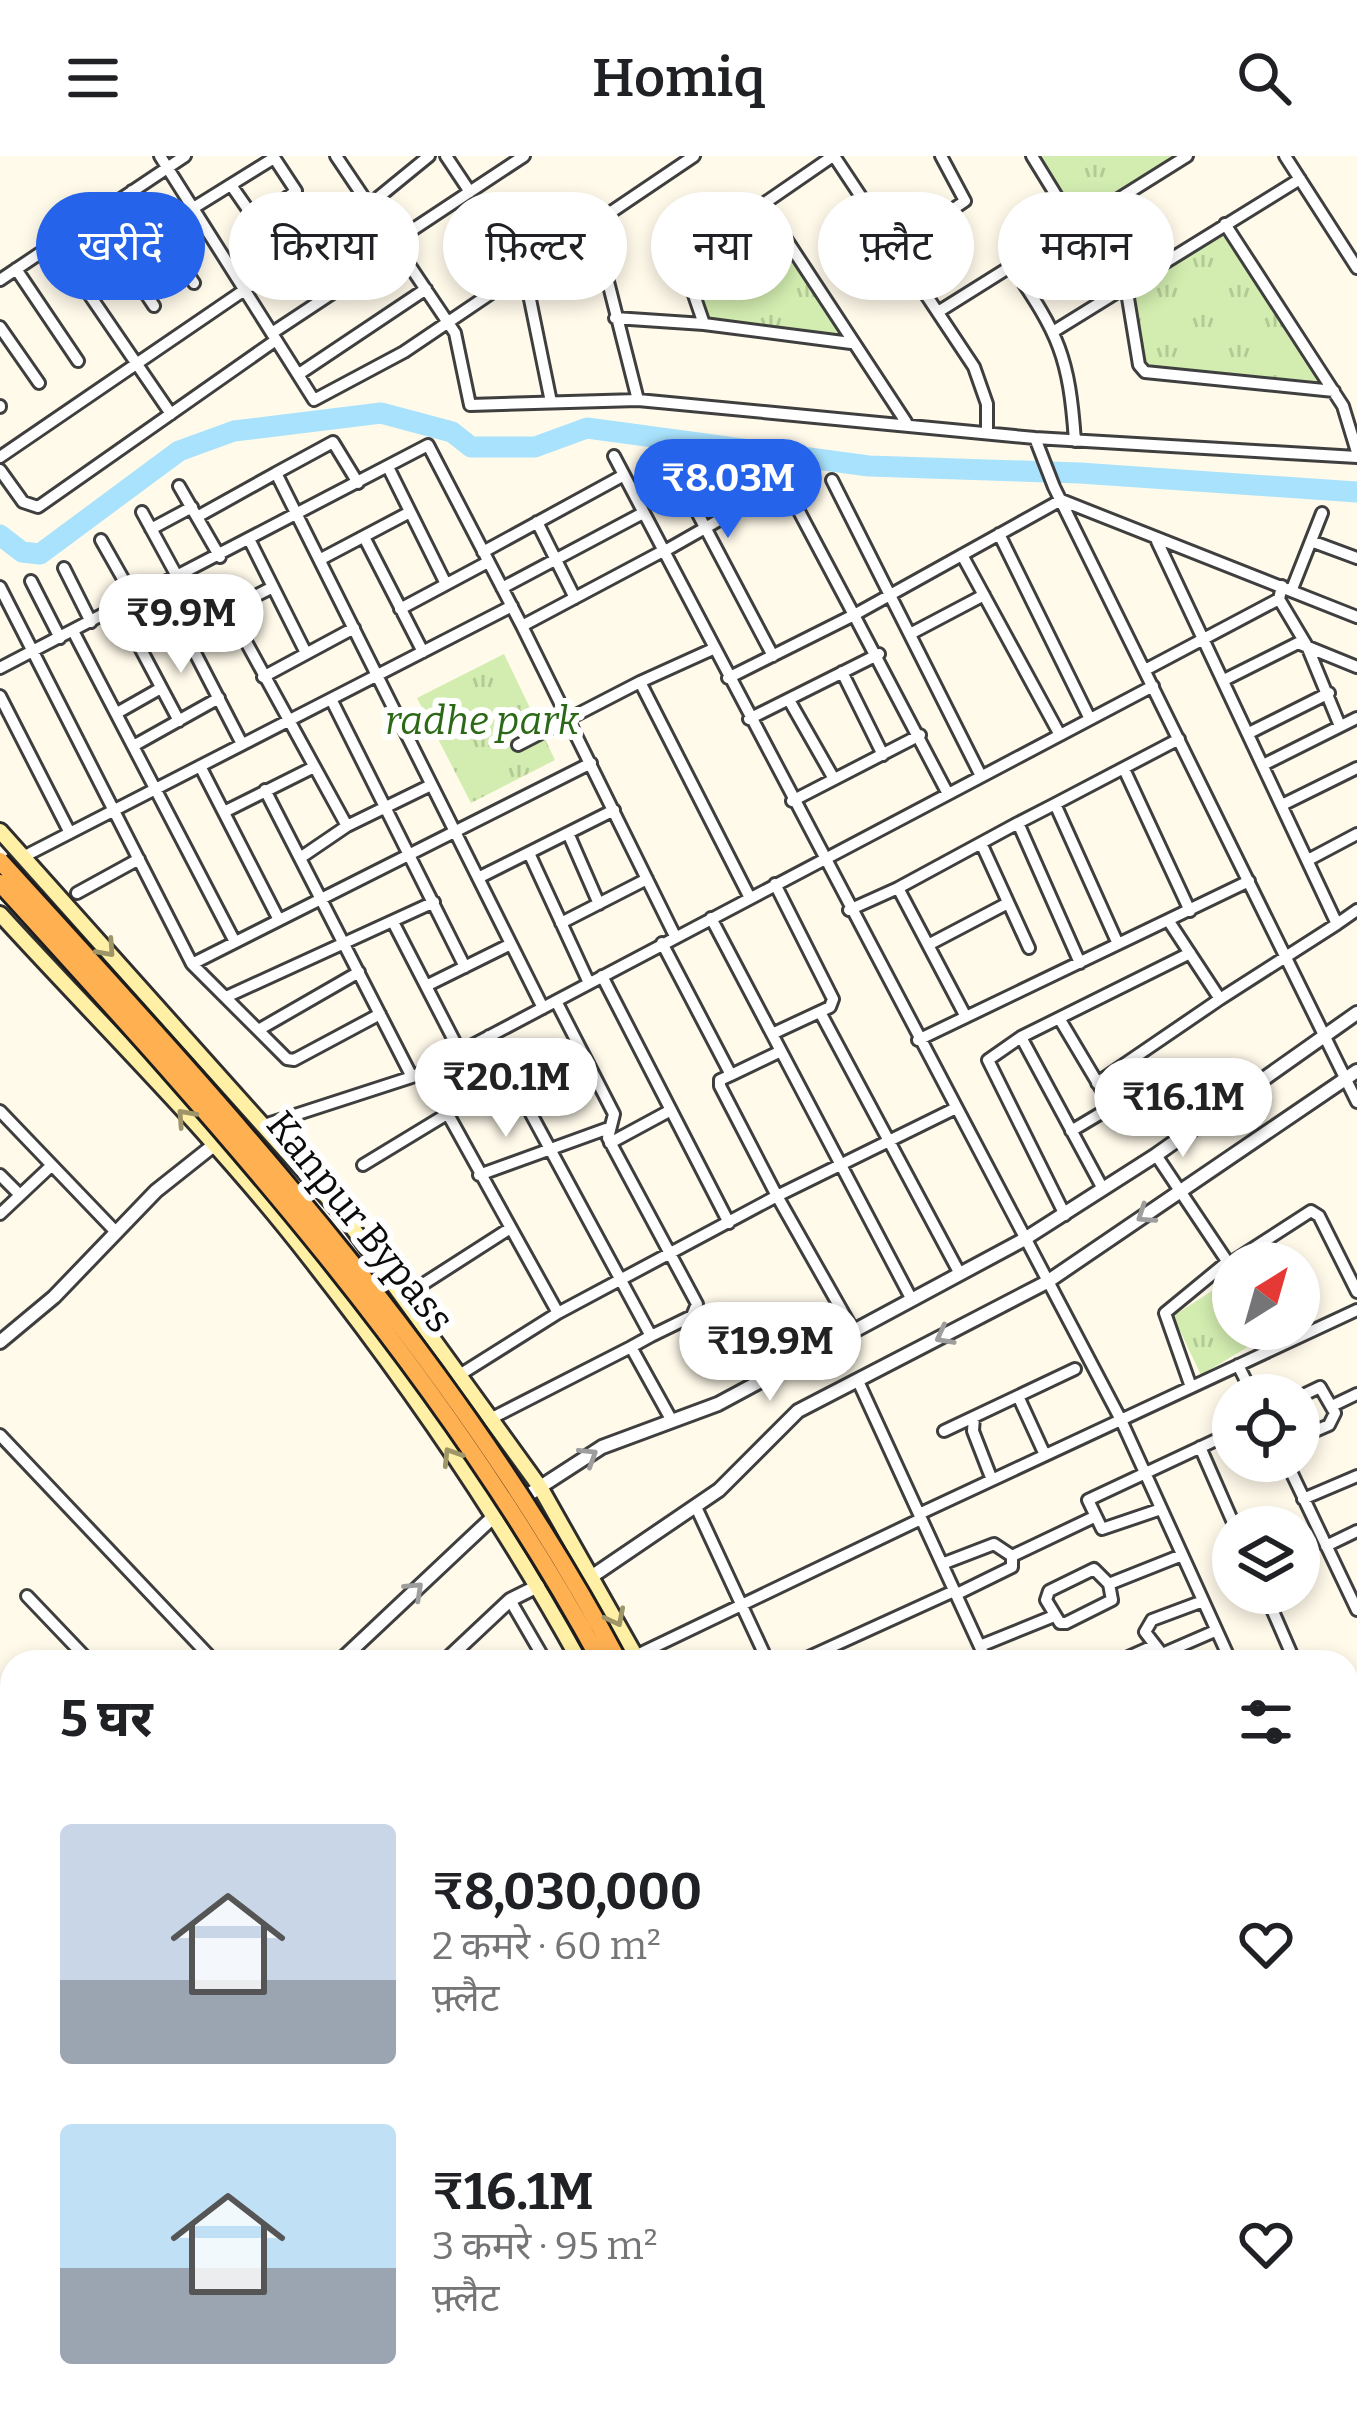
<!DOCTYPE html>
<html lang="hi">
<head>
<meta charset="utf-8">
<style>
	body { margin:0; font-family:Bitter,"Noto Sans Devanagari",serif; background:#f2f2f2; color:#202124; height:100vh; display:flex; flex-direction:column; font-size:45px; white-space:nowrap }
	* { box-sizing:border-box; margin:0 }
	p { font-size:39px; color:#757577 }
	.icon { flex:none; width:66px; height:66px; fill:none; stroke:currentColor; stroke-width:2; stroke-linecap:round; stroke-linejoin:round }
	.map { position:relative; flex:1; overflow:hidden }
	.drawer { position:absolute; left:0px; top:1494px; width:1359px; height:771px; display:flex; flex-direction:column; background:#fff; border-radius:36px 36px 0 0; box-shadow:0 6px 18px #0003 }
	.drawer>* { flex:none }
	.top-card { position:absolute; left:36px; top:36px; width:1287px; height:108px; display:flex; gap:24px }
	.needle { width:78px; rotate:37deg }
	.fabs { position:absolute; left:1212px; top:1086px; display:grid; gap:24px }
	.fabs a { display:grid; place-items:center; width:108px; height:108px; border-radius:50%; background:#fff; box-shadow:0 6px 18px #0003; font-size:60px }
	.price { position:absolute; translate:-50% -102px; padding:0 27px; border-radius:42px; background:#fff; color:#222; font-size:39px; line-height:78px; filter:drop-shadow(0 3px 6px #0008) }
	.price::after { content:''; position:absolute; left:50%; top:72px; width:36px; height:27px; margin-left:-18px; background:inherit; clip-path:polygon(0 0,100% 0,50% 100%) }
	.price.on { background:#2563eb; color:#fff }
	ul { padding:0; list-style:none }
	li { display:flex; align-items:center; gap:36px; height:300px; padding:0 60px }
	li span { display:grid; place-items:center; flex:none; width:336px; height:240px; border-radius:12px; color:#555 }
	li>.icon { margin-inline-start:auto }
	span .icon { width:144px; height:144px; fill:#fffc; stroke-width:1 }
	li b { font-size:51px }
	h2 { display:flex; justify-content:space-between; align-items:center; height:144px; padding:0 60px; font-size:51px }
	.tag { padding:0 42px; border-radius:54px; background:#fff; box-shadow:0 6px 18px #0003; font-size:42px; line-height:108px }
	.tag.on { background:#2563eb; color:#fff }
	header { display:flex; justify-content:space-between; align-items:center; height:156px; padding:0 60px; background:#fff; font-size:54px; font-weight:600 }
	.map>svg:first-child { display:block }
	.park { fill:url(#park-tufts) }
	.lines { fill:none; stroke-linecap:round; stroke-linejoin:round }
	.river { stroke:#a9e2fc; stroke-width:21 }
	.minor-casing { stroke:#3f3f3f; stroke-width:16 }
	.tertiary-casing { stroke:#3f3f3f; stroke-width:18 }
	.secondary-casing { stroke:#2e2e2e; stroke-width:20 }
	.trunk-casing { stroke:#1d1d1d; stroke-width:22 }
	.minor { stroke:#fff; stroke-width:10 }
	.tertiary { stroke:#fff; stroke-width:12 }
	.secondary { stroke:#fff0a5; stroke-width:14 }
	.trunk { stroke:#ffb051; stroke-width:16 }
	.trunk-bridge-casing { stroke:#1d1d1d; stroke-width:22; stroke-linecap:butt }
	.trunk-bridge { stroke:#ffb051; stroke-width:16 }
	.oneway { stroke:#9e9568 }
	.oneway2 { stroke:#9e9e9e }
	.labels { text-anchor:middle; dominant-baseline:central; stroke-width:12; stroke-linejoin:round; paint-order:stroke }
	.park-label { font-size:39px; font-style:italic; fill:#2c6916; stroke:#fff }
	.street-label { font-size:39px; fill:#0c0c0c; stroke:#fff }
</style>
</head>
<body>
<header><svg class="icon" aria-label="menu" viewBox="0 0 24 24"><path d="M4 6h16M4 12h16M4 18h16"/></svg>Homiq<svg class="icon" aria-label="search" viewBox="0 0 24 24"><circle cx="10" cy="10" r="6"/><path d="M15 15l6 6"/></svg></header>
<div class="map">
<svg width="1357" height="2263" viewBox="0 0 1357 2263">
	<defs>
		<pattern id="park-tufts" width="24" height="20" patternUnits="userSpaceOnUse" patternTransform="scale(3)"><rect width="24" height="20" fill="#d3edb0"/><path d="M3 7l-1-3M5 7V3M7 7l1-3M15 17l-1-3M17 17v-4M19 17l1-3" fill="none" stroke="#b4ca96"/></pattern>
	</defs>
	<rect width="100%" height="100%" fill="#fffaea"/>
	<path class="park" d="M1030,0H1185L1074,73Z
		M763,48L850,182L702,169L680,105Z
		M1225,70L1333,236L1150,221L1126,131Z
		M504,498L555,604L471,647L417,542Z
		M1229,1124L1233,1173H1261L1266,1180L1201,1219L1173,1160Z"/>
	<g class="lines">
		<path class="river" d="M0,379L22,396L40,398L179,295L234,275L381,257L452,276L471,291H535L587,272L869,310L1080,317L1357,336"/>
		<g class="minor-casing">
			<path id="minor" d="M160,0L314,244L404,196L694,0
				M336,0L455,177L470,249L638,244L1035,282L1357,301
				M446,0L470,36
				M833,0L682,104L704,168L851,187
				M834,0L974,211L987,248V274
				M1032,0L1075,70
				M1285,0L1357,112
				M231,29L285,107
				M132,35L194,127
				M763,48L906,266
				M195,51L274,2
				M94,60L154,150
				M256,65L296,35L273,0
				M1225,68L1343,250L1357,296
				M588,71L603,106L638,244
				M394,86L524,0
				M54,87L171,258
				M895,93L965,45L941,0
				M1012,110C1059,179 1069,200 1075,285
				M16,113L78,205
				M524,114L551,246
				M0,124L185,0
				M1126,130L1139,209L1145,216L1334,235
				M938,156L1187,0
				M615,162L704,168
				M0,171L39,227
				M1056,174L1300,23
				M272,177L399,93
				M299,218L426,133
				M0,250V251
				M1035,282L1054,331L1357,946
				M614,300L1121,1264L1231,1506
				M0,301L369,49L429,0
				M669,303L773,500
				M388,311L446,428
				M0,314L23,346L38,351L276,184
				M276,317L333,286L358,327
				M832,324L981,620
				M179,330L220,401
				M142,356L178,422
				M197,361L276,317L543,852
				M537,366L575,442
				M151,373L192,351
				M999,378L1090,563
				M364,381L423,496
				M101,384L135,444
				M250,385L306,497
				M1157,385L1337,768L1357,754
				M1311,385L1357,402
				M663,395L522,470L675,780
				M483,396L624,319
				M663,396L784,327L854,459L1061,344L1357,461
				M962,399L1060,579
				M321,403L410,356
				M64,412L91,466
				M31,425L60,482
				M1282,430L1279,443L1307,490L1340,570
				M0,431L192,808L591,607
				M161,431L242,588
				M502,432L643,357
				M1292,433L1322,357
				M119,452L179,565
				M228,453L347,670
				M400,453L488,406
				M73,475L235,786
				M184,476L273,431
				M910,478L984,439
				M0,512L428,289L522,470
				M1145,514L1279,443
				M842,516L883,599
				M263,521L354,472
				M728,522L854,459L948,638
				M1224,524L1298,487L1357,511
				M640,526L713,493
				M0,540L70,677
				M331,543L465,811
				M789,544L834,623
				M117,557L161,532
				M749,563L879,498
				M1249,577L1329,537
				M135,589L219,542
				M518,589L640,526L750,742
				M1263,609L1357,562
				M200,610L279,764
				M1124,613L1190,755
				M265,634L412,921
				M792,645L920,579
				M1055,648L1018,667L1080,807
				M1284,648L1357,612
				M224,656L312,612
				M568,677L599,748
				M981,687L1029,792
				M529,697L589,827
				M23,701L512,450
				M300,702L347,670L431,629
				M1308,704L1357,678
				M478,722L614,654
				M1249,725L1168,764L1220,843L1337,768
				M77,737L139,703
				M849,754L898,732
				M711,762L912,1144
				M393,766L460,896
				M561,767L647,723
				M662,787L731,919L720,924V930L777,1040L954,953
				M1118,788L1055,648L1179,583
				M928,789L1008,747
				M192,808L287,903L294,904L380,858
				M602,820L729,1067
				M426,830L511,788
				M226,841L434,746
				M556,845L614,958L608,982L697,1148L692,1160L651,1180
				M820,856L960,1118
				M966,861L898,732L1018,667
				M1059,862L1109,946L1108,953L1071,975
				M260,873L359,816
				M772,878L830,851L833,843L775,728
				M489,880L651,1180L631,1191L672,1265
				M1021,881L1103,1033
				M918,884L1168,764
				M424,915L558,1157
				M731,919L781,895
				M1097,927L1220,843
				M0,955L115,1075
				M264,969L412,921L1153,530
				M610,987L671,954
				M1156,999L1231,1111
				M363,1009L447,958
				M0,1019L20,1039
				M479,1019L606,973
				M0,1058L51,1010
				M1065,1059L988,904L1021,881L1190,797
				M1229,1108L1311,1055L1319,1060L1357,1136
				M403,1141L509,1073
				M1238,1209L1253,1239
				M461,1218L558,1157L777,1040L854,1176
				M858,1225L987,1506
				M1191,1231L1165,1157L1227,1106
				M1018,1240L1045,1299
				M1299,1241L1320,1231L1335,1257L1329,1269L1299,1282
				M1332,1250L1357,1238
				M974,1261L973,1275L992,1324
				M492,1262L631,1191
				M944,1275L1075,1213
				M0,1279L215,1506
				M1200,1291L1235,1371
				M1286,1305L1357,1454
				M1303,1343L1357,1320
				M696,1351L768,1506
				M1161,1353L1102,1373L1088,1344L1233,1276
				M919,1358L1357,1154
				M1326,1390L1357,1375
				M1012,1400L1094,1361
				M942,1408L994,1388L1012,1400V1411L957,1438
				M1109,1428L1094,1413L1049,1435L1046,1444L1060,1467H1066L1112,1444L1109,1428L1182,1399
				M1265,1437L1295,1506
				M27,1440L90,1506
				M510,1444L546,1506
				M1203,1445L1152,1464L1145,1476L1162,1498L1215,1475
				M980,1490L1054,1460
				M635,1500L921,1363
				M798,1506L954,1435
				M1117,1506L1153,1490
				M0,1538L12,1551
				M1347,1560L1357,1582
				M0,1668L12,1681
				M1347,1671L1357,1694
				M1347,1713L1357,1709
				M0,1751L12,1740
				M1347,1761L1357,1782
				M0,1803L12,1816
				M1349,1941L1357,1960
				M1351,1978L1357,1987
				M1347,2039L1357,2034
				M10,2068L12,2067
				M1347,2099L1357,2098
				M12,2115L7,2117L12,2129
				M1347,2170L1357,2165
				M0,2222L12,2217
				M1347,2234L1357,2229
				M120,2253L125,2263
				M407,2253L411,2263
				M515,2253L516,2263
				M733,2253L743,2263
				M1211,2253L1216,2263
				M32,2263L52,2253
				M245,2263L267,2253
				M362,2263L384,2253
				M546,2263L590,2253
				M613,2263L663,2253
				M757,2263L779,2253
				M1024,2263L1044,2253
				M1287,2263L1307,2253"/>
		</g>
		<g class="tertiary-casing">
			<path id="tertiary" d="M0,1186L54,1141L156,1035L219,985
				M594,1419L719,1334L798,1255L1047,1126L1357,915
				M339,1506L491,1363L602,1291L718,1248L1023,1084L1156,999L1357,857
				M444,1506L510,1444L538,1430
				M1347,1870L1357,1866
				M0,1891L12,1875
				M0,1996L12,1980"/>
		</g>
		<g class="secondary-casing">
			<path id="secondary" d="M0,675L344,1060L540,1331L639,1506
				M0,758C104,872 217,982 311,1104C410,1230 503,1366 580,1506
				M932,2253L936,2263
				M988,2253L993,2263"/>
		</g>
		<g class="trunk-casing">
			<path id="trunk" d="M952,2253L956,2263
				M969,2253L974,2263"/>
		</g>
		<use href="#minor" class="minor"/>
		<use href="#tertiary" class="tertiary"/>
		<use href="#secondary" class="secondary"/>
		<use href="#trunk" class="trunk"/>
		<g class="trunk-bridge-casing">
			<path id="trunk-bridge" d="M0,705C229,956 458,1203 619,1506
				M0,727C225,974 440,1210 601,1506"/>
		</g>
		<use href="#trunk-bridge" class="trunk-bridge"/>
	</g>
	<defs><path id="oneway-chevron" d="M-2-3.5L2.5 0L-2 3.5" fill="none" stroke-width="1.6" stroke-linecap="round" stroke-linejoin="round" transform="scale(3)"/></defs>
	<g class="oneway">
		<use href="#oneway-chevron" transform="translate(107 793) rotate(48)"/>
		<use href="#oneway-chevron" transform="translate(185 961) rotate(-132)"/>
		<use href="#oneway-chevron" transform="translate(451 1300) rotate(-122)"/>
		<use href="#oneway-chevron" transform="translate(616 1462) rotate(63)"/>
	</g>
	<g class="oneway2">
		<use href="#oneway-chevron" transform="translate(1145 1059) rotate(146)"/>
		<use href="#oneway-chevron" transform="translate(944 1180) rotate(152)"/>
		<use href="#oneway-chevron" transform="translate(589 1300) rotate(-32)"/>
		<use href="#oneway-chevron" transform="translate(415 1434) rotate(-43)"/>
	</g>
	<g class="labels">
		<g class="park-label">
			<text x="482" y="565">radhe park</text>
		</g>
		<g class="street-label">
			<text transform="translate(360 1066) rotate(51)">Kanpur Bypass</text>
		</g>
	</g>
</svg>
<div class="fabs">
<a><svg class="needle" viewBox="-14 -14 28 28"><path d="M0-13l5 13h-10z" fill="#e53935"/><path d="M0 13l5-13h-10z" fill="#757577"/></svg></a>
<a><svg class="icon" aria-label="locate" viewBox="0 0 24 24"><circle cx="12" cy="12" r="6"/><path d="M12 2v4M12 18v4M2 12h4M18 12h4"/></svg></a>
<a><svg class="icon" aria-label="layers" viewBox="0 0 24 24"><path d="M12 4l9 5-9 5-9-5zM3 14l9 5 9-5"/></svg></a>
</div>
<b class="price on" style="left:728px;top:385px">₹8.03M</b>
<b class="price" style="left:181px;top:520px">₹9.9M</b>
<b class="price" style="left:506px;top:984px">₹20.1M</b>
<b class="price" style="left:1183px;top:1004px">₹16.1M</b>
<b class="price" style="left:770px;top:1248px">₹19.9M</b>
<div class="top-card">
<a class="tag on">खरीदें</a>
<a class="tag">किराया</a>
<a class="tag">फ़िल्टर</a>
<a class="tag">नया</a>
<a class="tag">फ़्लैट</a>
<a class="tag">मकान</a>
</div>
<section class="drawer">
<h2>5 घर<svg class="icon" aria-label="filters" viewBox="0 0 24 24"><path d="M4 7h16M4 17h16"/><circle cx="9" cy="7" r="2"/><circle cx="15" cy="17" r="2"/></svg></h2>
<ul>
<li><span style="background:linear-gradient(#c9d6e8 65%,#9aa5b1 0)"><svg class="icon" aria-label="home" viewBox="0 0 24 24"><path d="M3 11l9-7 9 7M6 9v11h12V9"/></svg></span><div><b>₹8,030,000</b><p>2 कमरे · 60 m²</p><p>फ़्लैट</p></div><svg class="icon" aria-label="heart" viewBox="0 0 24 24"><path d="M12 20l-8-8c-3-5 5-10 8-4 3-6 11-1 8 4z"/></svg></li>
<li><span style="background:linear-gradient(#bfe0f5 60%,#9aa5b1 0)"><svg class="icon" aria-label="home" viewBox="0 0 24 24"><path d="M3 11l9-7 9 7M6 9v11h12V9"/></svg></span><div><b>₹16.1M</b><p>3 कमरे · 95 m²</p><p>फ़्लैट</p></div><svg class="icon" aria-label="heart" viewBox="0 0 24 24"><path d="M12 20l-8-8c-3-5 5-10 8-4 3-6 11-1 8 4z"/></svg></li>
</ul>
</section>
</div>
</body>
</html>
